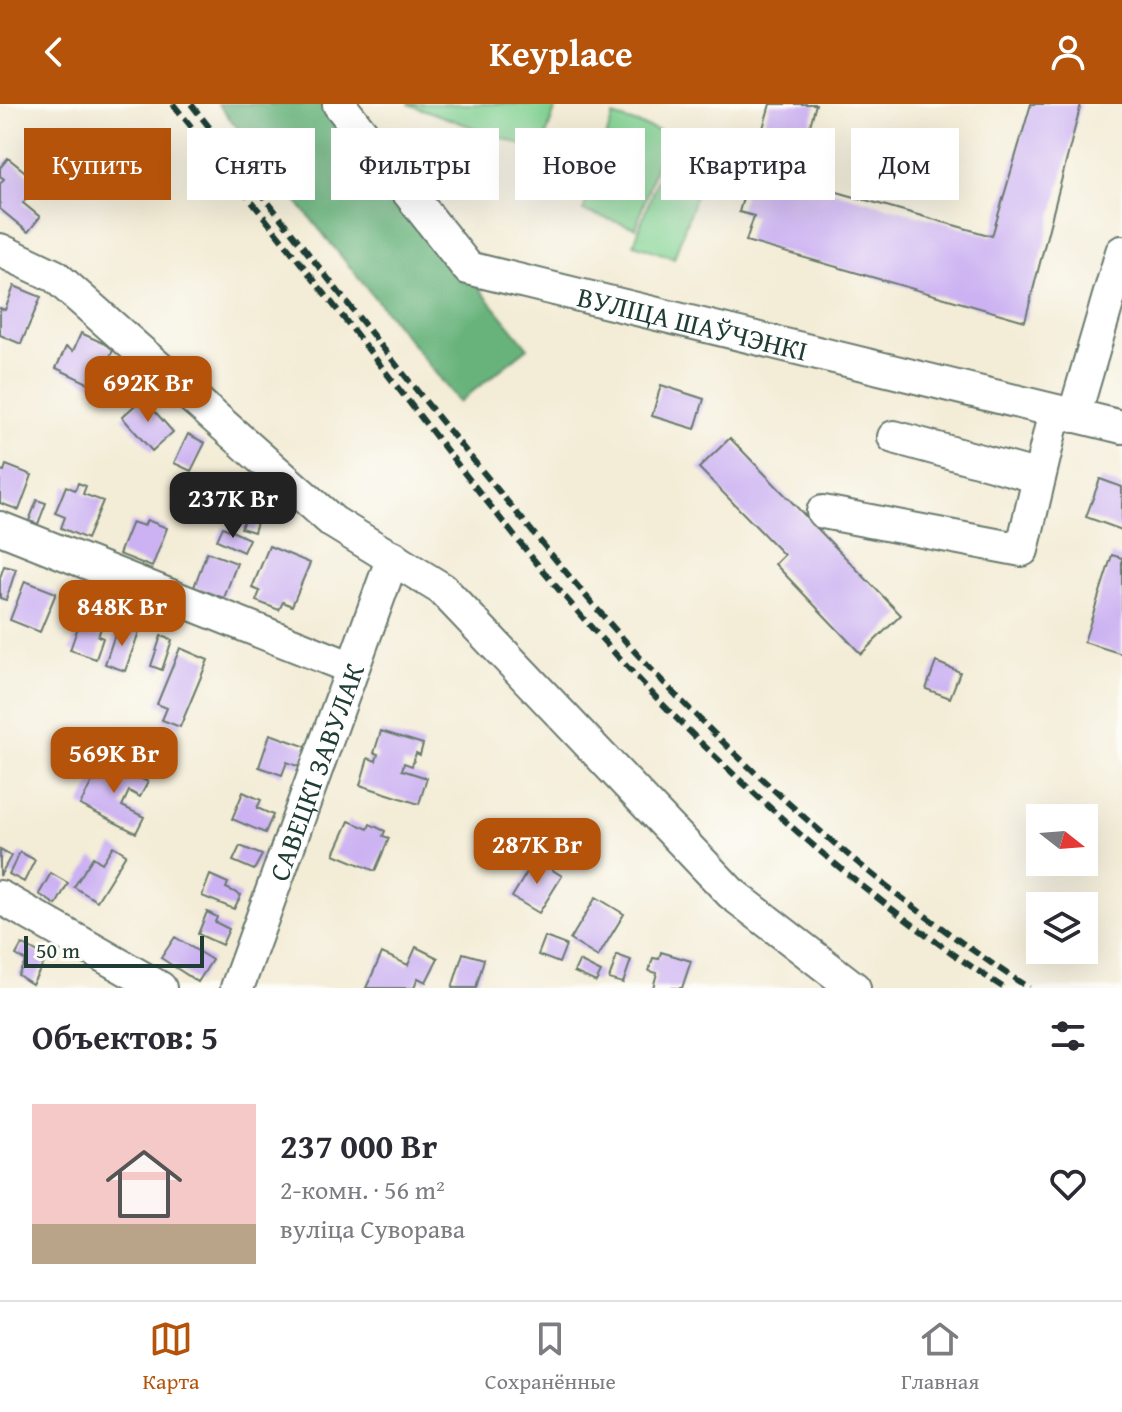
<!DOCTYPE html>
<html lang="ru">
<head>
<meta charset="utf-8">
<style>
	body { margin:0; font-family:"Gentium Book Plus",serif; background:#f7f7f7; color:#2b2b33; height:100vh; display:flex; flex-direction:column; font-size:30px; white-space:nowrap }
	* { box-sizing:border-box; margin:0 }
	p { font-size:26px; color:#7c7c81 }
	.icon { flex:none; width:44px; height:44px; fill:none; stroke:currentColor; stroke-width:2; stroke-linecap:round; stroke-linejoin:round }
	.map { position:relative; height:884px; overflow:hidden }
	.drawer { display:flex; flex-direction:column; background:#fff; flex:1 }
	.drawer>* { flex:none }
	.banner { position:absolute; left:24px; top:24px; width:1074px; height:72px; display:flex; gap:16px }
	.needle { width:52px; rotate:107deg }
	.buttons { position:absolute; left:1026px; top:700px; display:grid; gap:16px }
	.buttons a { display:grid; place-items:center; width:72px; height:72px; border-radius:0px; background:#fff; box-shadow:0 8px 32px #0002; font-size:40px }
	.scale { position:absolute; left:24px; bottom:20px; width:180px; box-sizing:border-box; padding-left:8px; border:4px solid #1f3d34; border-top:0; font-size:22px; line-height:28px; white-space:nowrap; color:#1f3d34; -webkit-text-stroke:6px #fdfcf7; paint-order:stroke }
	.price { position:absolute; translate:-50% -68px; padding:0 18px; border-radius:16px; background:#b45309; color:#fff; font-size:26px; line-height:52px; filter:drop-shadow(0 2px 4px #0008) }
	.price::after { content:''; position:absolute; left:50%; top:48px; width:24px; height:18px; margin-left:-12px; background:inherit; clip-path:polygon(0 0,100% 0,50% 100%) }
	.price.on { background:#222; color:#fff }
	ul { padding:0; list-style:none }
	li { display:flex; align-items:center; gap:24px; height:200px; padding:0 32px }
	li+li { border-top:2px solid #e1e1e2 }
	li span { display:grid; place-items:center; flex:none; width:224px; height:160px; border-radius:0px; color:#555 }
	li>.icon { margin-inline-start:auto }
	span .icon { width:96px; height:96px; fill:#fffc; stroke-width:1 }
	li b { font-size:34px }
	h2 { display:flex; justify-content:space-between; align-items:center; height:96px; padding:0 32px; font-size:34px }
	.tag { padding:0 28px; border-radius:0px; background:#fff; box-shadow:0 8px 32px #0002; font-size:28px; line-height:72px }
	.tag.on { background:#b45309; color:#fff }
	header { display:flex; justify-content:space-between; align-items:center; height:104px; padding:0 32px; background:#b45309; color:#fff; font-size:36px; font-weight:700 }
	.menu { display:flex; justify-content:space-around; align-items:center; height:112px; border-top:2px solid #e1e1e2; background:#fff; font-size:22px; color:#7c7c81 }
	.menu a { display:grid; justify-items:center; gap:4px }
	.menu .on { color:#b45309 }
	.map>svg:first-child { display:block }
	.green { fill:#81d192; stroke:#508763; stroke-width:2 }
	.forest { fill:#68b37c; stroke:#447858; stroke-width:2 }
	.building { fill:#ccb2f2 }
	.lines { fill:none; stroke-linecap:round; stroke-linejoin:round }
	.minor-casing { stroke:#697a6d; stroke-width:36 }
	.minor { stroke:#fff; stroke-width:32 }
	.rail { stroke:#1f3d34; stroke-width:6; stroke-dasharray:12 6; stroke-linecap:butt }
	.labels { text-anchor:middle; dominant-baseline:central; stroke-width:8; stroke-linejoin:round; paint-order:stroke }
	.street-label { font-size:28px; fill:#1f3d34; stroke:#fdfcf7 }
</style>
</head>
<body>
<header><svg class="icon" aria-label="back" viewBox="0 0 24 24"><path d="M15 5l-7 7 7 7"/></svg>Keyplace<svg class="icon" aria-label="person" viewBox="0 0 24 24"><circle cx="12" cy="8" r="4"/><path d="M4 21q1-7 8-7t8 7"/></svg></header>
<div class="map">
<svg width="1122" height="884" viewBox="0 0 1122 884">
	<rect width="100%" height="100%" fill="#fdfcf7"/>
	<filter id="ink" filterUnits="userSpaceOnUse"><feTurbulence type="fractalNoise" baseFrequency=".0125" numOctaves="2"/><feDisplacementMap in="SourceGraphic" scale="16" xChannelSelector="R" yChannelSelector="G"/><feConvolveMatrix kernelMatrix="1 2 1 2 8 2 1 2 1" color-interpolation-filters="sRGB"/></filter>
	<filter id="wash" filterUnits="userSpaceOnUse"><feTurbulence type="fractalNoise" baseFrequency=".006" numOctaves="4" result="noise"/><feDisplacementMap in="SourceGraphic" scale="32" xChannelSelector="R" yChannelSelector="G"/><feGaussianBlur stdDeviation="1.8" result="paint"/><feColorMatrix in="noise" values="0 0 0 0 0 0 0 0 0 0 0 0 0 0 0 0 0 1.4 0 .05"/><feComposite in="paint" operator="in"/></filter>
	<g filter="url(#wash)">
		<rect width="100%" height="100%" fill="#f3ecd6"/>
		<path class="green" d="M408,0H557L543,41L530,44Z
			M613,12L666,29L636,124L583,107Z
			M665,52L705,65L674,154L634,140Z"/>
		<path class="forest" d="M218,0H329L528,244L459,298Z"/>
		<g id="blocks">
			<path class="building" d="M770,0H816L795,76L992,132L1031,0H1081L1025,217L746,137L754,112L739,108Z
				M8,54L39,79L23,99L40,113L28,128L0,105V80L4,75L0,72V64Z
				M14,182L41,193L21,240L0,231V204L5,206Z
				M81,229L114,244L96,283L56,264L66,243L73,247Z
				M661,281L704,295L695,325L652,312Z
				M143,294L173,328L152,347L122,313Z
				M188,330L205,339L191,367L174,359Z
				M730,334L901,511L861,550L775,460L784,451L699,364Z
				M6,361L32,371L19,406L0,399V366L4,367Z
				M1100,375L1122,383V426L1086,413Z
				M78,379L86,382L83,390L103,397L87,435L61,424L65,413L55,409L66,382L75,386Z
				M37,396L46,399L38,420L29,417Z
				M246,411L258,415L254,428L241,424Z
				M147,416L167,424L152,463L119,450L132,418L144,422Z
				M223,423L249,435L243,448L217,436Z
				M269,442L310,459L292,502L283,498L279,506L256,497L260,487L252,484Z
				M207,448L237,459L224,494L194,483Z
				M1112,451L1122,454V550L1084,538Z
				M4,462L16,465L6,496L0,494V474Z
				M25,477L56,489L40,528L10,516Z
				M84,506L105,514L98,532L103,534L96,555L70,546Z
				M118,521L139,528L125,567L105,560Z
				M161,532L172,536L162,566L151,562Z
				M180,544L208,556L180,623L162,616L167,604L157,600Z
				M936,558L960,568L950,594L926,585Z
				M381,627L423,640L420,651L416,649L412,662L404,659L402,666L427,674L419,700L360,681L368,654L376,657L378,650L374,649Z
				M270,630L307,643L300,663L287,658L282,671L259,663Z
				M103,656L148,678L140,693L129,687L122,702L144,713L136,729L80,701Z
				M243,688L261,696L257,704L273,711L265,729L232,715Z
				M349,717L368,725L370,720L385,727L383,732L389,734L375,767L334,750Z
				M113,742L126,750L97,797L74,783L93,753L102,759Z
				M240,742L262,751L254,766L233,757Z
				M0,746L11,752L0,772Z
				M20,748L35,756L24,778L9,770Z
				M535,755L562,772L539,809L512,793Z
				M51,769L68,779L56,801L39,790Z
				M210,771L228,779L226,784L241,791L234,805L202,792Z
				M596,793L624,810L598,853L570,836Z
				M207,808L217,813L215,818L229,825L222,841L198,830Z
				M175,833L212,856L198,878L161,854Z
				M545,833L566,841L559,859L538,851Z
				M22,840L47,854L32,880L18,871L26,857L16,851Z
				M416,843L438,854L426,878L418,874L414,884H366L382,849L408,861Z
				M661,848L691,857L682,884H653L657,869L649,867L653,854L659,855Z
				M463,849L484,855L476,884H452Z
				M617,851L631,856L623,879L609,875Z
				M579,857L601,868L596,878L574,868Z"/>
		</g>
	</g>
	<g filter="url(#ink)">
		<use href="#blocks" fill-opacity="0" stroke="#697a6d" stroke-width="2"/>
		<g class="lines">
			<g class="minor-casing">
				<g id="minor">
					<path id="s1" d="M339,0L468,164L1122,323"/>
					<path d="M0,146L55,172L333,418L442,485L731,789L854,884"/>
					<path d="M1074,312L1122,148"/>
					<path d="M894,333L1039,373"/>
					<path d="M823,408L1022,446L1055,307"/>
					<path d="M0,424L352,564"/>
					<path d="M0,793L160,884"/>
					<path id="s2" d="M237,884L393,453"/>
				</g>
			</g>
			<use href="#minor" class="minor"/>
			<path class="rail" d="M173,0C236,78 299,156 360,235C424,317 487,400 554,480C681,631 838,777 1004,884
				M191,0C299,137 405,275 517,409C560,461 603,514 649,563C760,681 893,797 1029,884"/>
		</g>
	</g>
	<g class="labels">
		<g class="street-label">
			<text stroke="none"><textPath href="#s1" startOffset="440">ВУЛІЦА ШАЎЧЭНКІ</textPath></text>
			<text stroke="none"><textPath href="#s2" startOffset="230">САВЕЦКІ ЗАВУЛАК</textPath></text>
		</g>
	</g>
</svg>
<div class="buttons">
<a><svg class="needle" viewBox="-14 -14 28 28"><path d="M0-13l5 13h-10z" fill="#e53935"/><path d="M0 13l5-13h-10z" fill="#7c7c81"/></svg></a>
<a><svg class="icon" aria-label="layers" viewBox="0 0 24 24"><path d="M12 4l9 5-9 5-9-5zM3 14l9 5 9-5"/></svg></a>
</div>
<div class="scale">50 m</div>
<b class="price" style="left:148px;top:320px">692K Br</b>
<b class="price on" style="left:233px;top:436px">237K Br</b>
<b class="price" style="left:122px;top:544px">848K Br</b>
<b class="price" style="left:114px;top:691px">569K Br</b>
<b class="price" style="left:537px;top:782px">287K Br</b>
<div class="banner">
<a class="tag on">Купить</a>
<a class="tag">Снять</a>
<a class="tag">Фильтры</a>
<a class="tag">Новое</a>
<a class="tag">Квартира</a>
<a class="tag">Дом</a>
</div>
</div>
<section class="drawer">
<h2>Объектов: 5<svg class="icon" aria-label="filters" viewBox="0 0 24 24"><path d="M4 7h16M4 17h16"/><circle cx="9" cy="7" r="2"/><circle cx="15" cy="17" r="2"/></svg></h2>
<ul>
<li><span style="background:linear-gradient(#f6c9c9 75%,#b9a48a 0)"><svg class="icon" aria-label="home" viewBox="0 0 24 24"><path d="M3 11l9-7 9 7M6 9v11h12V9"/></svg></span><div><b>237 000 Br</b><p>2-комн. · 56 m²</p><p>вуліца Суворава</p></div><svg class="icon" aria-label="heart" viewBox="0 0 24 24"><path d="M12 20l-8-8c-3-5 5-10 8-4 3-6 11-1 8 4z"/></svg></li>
</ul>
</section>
<nav class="menu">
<a class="on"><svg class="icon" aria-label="map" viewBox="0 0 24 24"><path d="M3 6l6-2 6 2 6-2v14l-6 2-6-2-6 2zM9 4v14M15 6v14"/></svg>Карта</a>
<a><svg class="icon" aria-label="saved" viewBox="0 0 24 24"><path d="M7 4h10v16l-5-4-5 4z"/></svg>Сохранённые</a>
<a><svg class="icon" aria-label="home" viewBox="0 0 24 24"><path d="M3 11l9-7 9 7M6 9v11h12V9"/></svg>Главная</a>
</nav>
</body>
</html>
